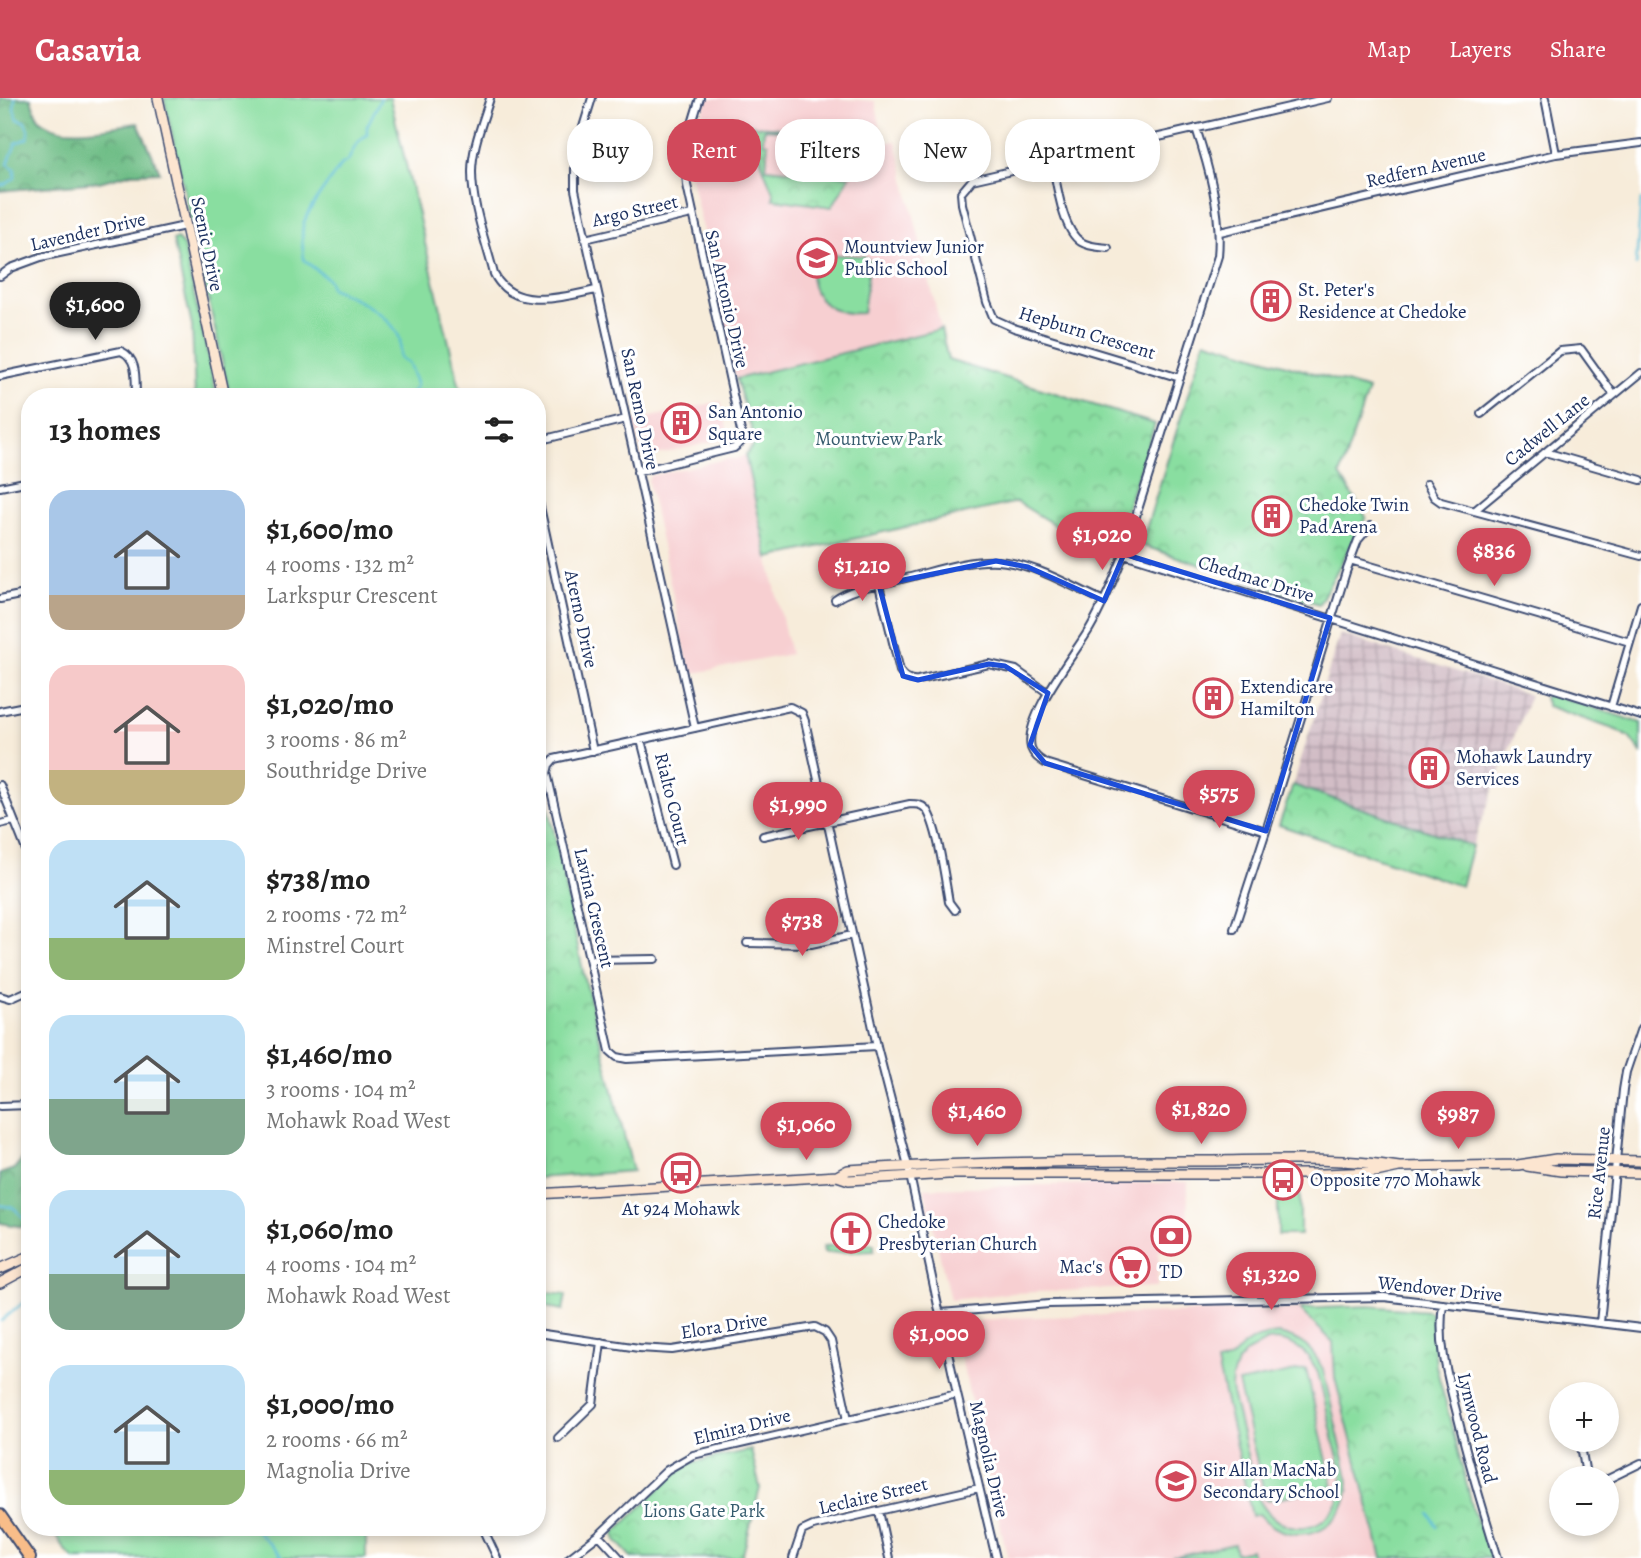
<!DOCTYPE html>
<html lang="en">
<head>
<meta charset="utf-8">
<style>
	body { margin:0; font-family:Alegreya,serif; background:#f6f6f6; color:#222; height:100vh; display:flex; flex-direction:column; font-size:26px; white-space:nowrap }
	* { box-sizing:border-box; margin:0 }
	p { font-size:23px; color:#767676 }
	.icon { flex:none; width:38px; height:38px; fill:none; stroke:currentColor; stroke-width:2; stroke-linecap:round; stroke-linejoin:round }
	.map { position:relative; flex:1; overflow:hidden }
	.side { position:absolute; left:21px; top:290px; width:525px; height:1148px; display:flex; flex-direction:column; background:#fff; border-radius:28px; box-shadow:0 4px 10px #0003 }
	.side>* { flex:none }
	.guide { position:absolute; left:567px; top:21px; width:665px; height:63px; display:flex; gap:14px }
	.controls { position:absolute; left:1549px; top:1284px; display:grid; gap:14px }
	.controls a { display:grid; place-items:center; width:70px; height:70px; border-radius:50%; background:#fff; box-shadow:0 4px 10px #0003; font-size:35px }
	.price { position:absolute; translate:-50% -60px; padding:0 16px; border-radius:24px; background:#d1495b; color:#fff; font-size:23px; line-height:46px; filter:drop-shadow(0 2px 4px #0008) }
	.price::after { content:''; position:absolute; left:50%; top:42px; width:21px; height:16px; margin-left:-10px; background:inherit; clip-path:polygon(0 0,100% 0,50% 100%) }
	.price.selected { background:#222; color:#fff }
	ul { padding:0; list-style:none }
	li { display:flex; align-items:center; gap:21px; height:175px; padding:0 28px }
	li span { display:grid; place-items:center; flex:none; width:196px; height:140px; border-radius:21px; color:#555 }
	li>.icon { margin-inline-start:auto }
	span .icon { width:84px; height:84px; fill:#fffc; stroke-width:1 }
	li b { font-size:30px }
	h2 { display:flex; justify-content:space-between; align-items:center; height:84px; padding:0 28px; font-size:30px }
	.chip { padding:0 24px; border-radius:28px; background:#fff; box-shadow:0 4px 10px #0003; font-size:24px; line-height:63px }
	.chip.selected { background:#d1495b; color:#fff }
	header { display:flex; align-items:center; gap:42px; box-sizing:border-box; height:98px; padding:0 35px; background:#d1495b; color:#fff }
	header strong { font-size:33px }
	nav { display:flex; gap:38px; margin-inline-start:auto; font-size:24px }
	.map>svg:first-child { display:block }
	.built { fill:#f7cfd1 }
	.industrial { fill:url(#industrial-grid) }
	.grass { fill:#89dea0; stroke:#52867f; stroke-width:2; fill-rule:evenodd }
	.forest { fill:url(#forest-crowns); stroke:#447672; stroke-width:2 }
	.park { fill:url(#park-crowns); stroke:#52867f; stroke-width:2 }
	.garden { fill:url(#garden-furrows); stroke:#52867f; stroke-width:2 }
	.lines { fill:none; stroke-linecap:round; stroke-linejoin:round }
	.stream { stroke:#58bbd6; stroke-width:2.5 }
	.street-casing { stroke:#3c4b71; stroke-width:10 }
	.secondary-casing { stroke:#3c4b71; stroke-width:12 }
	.highway-casing { stroke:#3c4b71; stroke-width:14 }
	.street { stroke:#fff; stroke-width:6 }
	.secondary { stroke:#fce5d0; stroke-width:9 }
	.highway { stroke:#f8bd89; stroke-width:10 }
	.marked { fill:none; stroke:#1d4ed8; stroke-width:5; stroke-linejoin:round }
	.labels { text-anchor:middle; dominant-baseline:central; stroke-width:6; stroke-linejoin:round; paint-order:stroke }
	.street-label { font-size:19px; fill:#1b2f5e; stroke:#fff }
	.poi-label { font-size:19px; fill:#1b2f5e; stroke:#fff; text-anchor:start }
	.park-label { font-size:19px; fill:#365b6e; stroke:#fff }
</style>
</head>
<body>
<header>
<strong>Casavia</strong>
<nav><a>Map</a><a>Layers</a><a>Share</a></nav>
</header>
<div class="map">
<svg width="1641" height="1460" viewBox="0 0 1641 1460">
	<defs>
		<pattern id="industrial-grid" width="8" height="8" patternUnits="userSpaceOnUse" patternTransform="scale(1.75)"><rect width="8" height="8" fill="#d2bdc6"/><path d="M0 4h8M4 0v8" fill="none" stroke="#aa9aa4"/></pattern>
		<pattern id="forest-crowns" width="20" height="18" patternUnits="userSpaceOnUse" patternTransform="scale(1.75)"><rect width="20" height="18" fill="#6ebd86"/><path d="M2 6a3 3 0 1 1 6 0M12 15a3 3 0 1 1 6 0" fill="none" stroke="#5a9a71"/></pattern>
		<pattern id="park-crowns" width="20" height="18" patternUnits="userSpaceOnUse" patternTransform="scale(1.75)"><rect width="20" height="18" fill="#89dea0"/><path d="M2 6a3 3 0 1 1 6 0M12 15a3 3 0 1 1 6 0" fill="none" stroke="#76bf8c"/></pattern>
		<pattern id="garden-furrows" width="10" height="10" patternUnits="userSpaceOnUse" patternTransform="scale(1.75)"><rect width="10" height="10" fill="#89dea0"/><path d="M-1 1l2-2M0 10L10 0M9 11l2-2" fill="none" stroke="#76bf8c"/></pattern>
	</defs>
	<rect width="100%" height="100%" fill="#fff"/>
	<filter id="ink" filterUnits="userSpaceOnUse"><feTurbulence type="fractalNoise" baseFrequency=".0143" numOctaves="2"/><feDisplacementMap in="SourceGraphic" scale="14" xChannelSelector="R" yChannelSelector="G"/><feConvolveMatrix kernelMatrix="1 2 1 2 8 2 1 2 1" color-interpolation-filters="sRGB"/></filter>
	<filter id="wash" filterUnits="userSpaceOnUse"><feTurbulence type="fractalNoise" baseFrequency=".00686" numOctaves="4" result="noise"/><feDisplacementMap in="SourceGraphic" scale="28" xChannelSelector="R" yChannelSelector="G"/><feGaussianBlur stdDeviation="1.57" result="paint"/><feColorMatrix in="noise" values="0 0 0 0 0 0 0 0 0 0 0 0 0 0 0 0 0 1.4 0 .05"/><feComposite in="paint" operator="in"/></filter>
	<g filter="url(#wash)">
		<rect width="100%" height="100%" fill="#f7ecda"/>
		<path class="built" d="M707,0H834L875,3L884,45L896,43L941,231L736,281L691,79L690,60L694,42Z
			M721,303L729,340L643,360L634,323Z
			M745,357L790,556L690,576L648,383L650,378L725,361H736Z
			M1188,1084L1187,1152L1159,1153L1157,1189L1012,1195L950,1202L924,1090Z
			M1299,1211L1333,1244L1335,1280L1382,1460H1008L954,1230L957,1225L1007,1220Z"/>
		<path class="industrial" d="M1340,536L1530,597L1472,748L1293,687Z"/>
		<path class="grass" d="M164,0H390L462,299H230Z
			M177,141L183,147L217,299H195L192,228L173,142Z
			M814,156L864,158L870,163L863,215C824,218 803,193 814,156Z
			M1547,595L1641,625V655L1629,639L1616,632L1547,608L1544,600Z
			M1278,1096H1300V1137H1278Z
			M1279,1236C1301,1241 1314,1251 1323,1272L1349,1383C1349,1433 1292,1455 1259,1416L1252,1418L1217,1265C1237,1261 1231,1257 1245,1247C1255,1239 1267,1237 1279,1236ZM1278,1242C1299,1246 1309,1256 1318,1275C1324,1300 1330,1324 1335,1349C1338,1359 1342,1370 1342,1381C1345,1406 1323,1431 1297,1429C1276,1427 1266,1415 1257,1398L1231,1291L1232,1280L1237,1265L1246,1255L1267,1243Z
			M1306,1271L1333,1389L1266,1402L1238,1285Z
			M51,1430H366V1460H74L65,1452Z
			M1234,1446L1236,1455L1251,1452L1253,1460H1172Z"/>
		<path class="forest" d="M0,0H31C33,8 36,20 43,24C69,41 109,28 138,25L160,74L132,75L99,84L0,93Z
			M30,1057V1130L0,1125V1076L14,1071L23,1060Z"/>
		<path class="park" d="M736,26L778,30V32L764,31L763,44L768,45L766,70L850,78L832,109L773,101L774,96L764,72L757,47Z
			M941,231L948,262L1155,326L1115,445L1063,432L1017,404L768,460L745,357L753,348V336L736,281Z
			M1205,242L1368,292L1340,377L1366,419L1319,506L1141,447Z
			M537,653L583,873L633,1073L537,1080Z
			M1293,687L1472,748L1461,788L1279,727Z
			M541,1194L566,1197L563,1212L546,1209L540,1198Z
			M1369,1208L1428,1213L1432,1217L1436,1268L1473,1411L1491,1460H1382L1335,1280L1333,1244L1299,1211Z
			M751,1352L760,1390L742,1460H633L616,1442L615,1434L672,1379L690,1365Z"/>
		<path class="garden" d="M874,1146V1153L824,1155L823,1148Z"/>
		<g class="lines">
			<path class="stream" d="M381,0L367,28V36L356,46L348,63L342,66C332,80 305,114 303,128C301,139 303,152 304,162L329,182L331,190C352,198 394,218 400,242C401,247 400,254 400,259L409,266L417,288L409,299
				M0,87H5L15,80V71L8,66L16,45L28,40L29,34L25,24L18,21L14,12L15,0
				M1636,167L1641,102
				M0,1107L14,1110L30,1126
				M1,1223L30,1199
				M1430,1416L1437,1428
				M254,1430L282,1460"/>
		</g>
	</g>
	<g filter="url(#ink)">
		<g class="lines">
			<g class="street-casing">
				<path id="street" d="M490,0C483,24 472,49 472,74C472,108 486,144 494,176C513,214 563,199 596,192
					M592,0L575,55V92L695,630
					M1545,0L1556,56
					M1196,30C1209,70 1222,116 1218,158L1124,456L1641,618
					M1052,63C1057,86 1062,132 1081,144C1089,149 1099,149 1108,150
					M1220,134L1556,56L1641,45
					M585,141L692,116
					M0,178L11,170L41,159L185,128
					M0,278L121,253C139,261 135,283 136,299
					M1180,280L1014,230L994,221L987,204L962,106L961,95L972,82L1328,0
					M1481,316L1560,253L1581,251L1614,297
					M537,343L626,321
					M1545,354L1641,382
					M637,374L734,350L741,344L742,338L687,87C683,51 689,34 700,0
					M1427,386L1434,399L1441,404L1641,458
					M0,389L30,383
					M537,395L593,653
					M1474,413L1641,275
					M1124,456C1114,481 1104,506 1090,530C1075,556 1023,619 1031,650C1034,658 1039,661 1045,665L1266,733L1346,474L1358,442L1370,428
					M1350,462L1630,544
					M879,487L900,573C904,580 910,583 918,582L989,566L1016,572L1048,595
					M0,501L30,495
					M835,502C853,489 880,487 902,481C932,474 967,461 998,463C1036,466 1070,488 1104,503
					M1611,609L1641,507
					M0,613L30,607
					M641,642L673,767
					M0,687L30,762
					M0,726L13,723
					M763,738L910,706C916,706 921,706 926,711C938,728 945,782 949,804L955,812
					M1234,831L1266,733
					M747,845L811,846L852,837
					M590,862L655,861
					M0,898L10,901L30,892
					M877,948L627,961L617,959L610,953L547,675L549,667L554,661L790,609L802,615L805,623L877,948L908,1068L957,1296L996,1460
					M0,1008L30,1007
					M1443,1206C1437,1246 1449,1284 1459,1324C1470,1370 1484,1415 1498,1460
					M941,1215L1049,1206L1384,1199L1641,1230
					M1600,1225L1623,992L1626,974L1641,930
					M537,1235L639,1250L672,1252L815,1229L825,1234L831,1243L848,1321
					M558,1340L593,1306L601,1244
					M1580,1342L1586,1377L1591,1381
					M1606,1382L1641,1365
					M879,1413L889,1460
					M483,1430L497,1460
					M599,1437L620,1460
					M569,1460L599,1437L667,1372L693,1357L957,1296
					M793,1460L802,1433L813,1428L979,1390"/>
			</g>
			<g class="secondary-casing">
				<path id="secondary" d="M158,0L223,299
					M1527,1068L1561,1073L1641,1075
					M837,1078L849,1082L948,1076H1323L1376,1074L1399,1069L1518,1067L1556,1061L1641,1063
					M537,1096L837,1078L848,1072C963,1064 1077,1063 1193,1063C1260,1063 1333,1058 1399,1069
					M0,1171L30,1158
					M0,1185L30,1169"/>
			</g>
			<g class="highway-casing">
				<path id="highway" d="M0,1417L30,1460"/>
			</g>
			<use href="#street" class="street"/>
			<use href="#secondary" class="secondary"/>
			<use href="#highway" class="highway"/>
		</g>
	</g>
	<path class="marked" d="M1124,456L1330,520L1266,733L1045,665L1030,647L1048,595L1005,568L989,566L918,582L903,578L879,487L996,463L1028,469L1104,503Z"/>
	<defs>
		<g id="school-ring" transform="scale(2.0125)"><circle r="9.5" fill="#fff" stroke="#d1495b" stroke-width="1.5"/><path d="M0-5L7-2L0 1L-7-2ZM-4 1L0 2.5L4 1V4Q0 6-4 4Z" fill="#d1495b"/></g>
		<g id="building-ring" transform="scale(2.0125)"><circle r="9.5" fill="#fff" stroke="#d1495b" stroke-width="1.5"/><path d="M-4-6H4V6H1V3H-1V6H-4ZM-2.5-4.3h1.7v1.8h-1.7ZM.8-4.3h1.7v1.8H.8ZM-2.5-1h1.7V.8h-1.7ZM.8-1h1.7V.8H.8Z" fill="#d1495b"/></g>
		<g id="bus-ring" transform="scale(2.0125)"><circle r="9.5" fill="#fff" stroke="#d1495b" stroke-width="1.5"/><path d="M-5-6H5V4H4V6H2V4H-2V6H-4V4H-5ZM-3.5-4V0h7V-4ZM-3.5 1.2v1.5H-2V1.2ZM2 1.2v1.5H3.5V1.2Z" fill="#d1495b"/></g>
		<g id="church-ring" transform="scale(2.0125)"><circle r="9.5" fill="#fff" stroke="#d1495b" stroke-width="1.5"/><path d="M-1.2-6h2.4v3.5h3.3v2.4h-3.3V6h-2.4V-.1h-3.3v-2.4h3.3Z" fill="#d1495b"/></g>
		<g id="bank-ring" transform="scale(2.0125)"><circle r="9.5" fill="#fff" stroke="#d1495b" stroke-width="1.5"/><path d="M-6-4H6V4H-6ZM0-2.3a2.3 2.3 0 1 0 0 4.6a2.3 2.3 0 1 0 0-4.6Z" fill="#d1495b"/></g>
		<g id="supermarket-ring" transform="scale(2.0125)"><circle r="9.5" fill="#fff" stroke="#d1495b" stroke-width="1.5"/><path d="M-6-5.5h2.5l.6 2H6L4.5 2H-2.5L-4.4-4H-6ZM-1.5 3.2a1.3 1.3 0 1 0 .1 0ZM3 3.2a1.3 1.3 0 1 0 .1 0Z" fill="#d1495b"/></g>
	</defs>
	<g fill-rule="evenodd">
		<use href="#school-ring" x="817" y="160"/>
		<use href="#building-ring" x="1271" y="203"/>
		<use href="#building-ring" x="681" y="325"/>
		<use href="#building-ring" x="1272" y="418"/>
		<use href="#building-ring" x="1213" y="600"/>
		<use href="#building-ring" x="1429" y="670"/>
		<use href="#bus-ring" x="681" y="1075"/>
		<use href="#bus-ring" x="1283" y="1082"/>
		<use href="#church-ring" x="851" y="1135"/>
		<use href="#bank-ring" x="1171" y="1138"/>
		<use href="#supermarket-ring" x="1130" y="1169"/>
		<use href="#school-ring" x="1176" y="1383"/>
	</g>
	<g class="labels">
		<g class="street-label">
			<text transform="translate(1426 70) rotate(-13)">Redfern Avenue</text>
			<text transform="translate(635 113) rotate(-13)">Argo Street</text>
			<text transform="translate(88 134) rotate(-13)">Lavender Drive</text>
			<text transform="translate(207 146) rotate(78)">Scenic Drive</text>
			<text transform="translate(727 201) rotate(77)">San Antonio Drive</text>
			<text transform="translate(1087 235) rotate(17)">Hepburn Crescent</text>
			<text transform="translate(640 311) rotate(78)">San Remo Drive</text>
			<text transform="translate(1547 332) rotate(-39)">Cadwell Lane</text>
			<text transform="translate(1256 481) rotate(17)">Chedmac Drive</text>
			<text transform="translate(581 521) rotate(78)">Aterno Drive</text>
			<text transform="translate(672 701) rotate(76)">Rialto Court</text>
			<text transform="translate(594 810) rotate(77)">Lavina Crescent</text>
			<text transform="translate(1599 1075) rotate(-84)">Rice Avenue</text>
			<text transform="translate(1440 1191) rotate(6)">Wendover Drive</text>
			<text transform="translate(724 1228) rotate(-9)">Elora Drive</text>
			<text transform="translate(742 1329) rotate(-14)">Elmira Drive</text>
			<text transform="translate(1477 1330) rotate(76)">Lynwood Road</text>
			<text transform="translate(989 1361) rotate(77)">Magnolia Drive</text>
			<text transform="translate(873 1398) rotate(-13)">Leclaire Street</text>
		</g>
		<g class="poi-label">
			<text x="844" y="149">Mountview Junior<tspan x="844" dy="22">Public School</tspan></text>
			<text x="1298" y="192">St. Peter's<tspan x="1298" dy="22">Residence at Chedoke</tspan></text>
			<text x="708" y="314">San Antonio<tspan x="708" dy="22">Square</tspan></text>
			<text x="1299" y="407">Chedoke Twin<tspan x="1299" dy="22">Pad Arena</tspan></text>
			<text x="1240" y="589">Extendicare<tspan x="1240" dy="22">Hamilton</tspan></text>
			<text x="1456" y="659">Mohawk Laundry<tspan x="1456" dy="22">Services</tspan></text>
			<text x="1310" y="1082">Opposite 770 Mohawk</text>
			<text x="681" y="1111" text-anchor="middle">At 924 Mohawk</text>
			<text x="878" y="1124">Chedoke<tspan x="878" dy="22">Presbyterian Church</tspan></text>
			<text x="1103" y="1169" text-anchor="end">Mac's</text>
			<text x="1171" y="1174" text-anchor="middle">TD</text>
			<text x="1203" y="1372">Sir Allan MacNab<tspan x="1203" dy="22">Secondary School</tspan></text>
		</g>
		<g class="park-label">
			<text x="879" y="341">Mountview Park</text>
			<text x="704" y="1413">Lions Gate Park</text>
		</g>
	</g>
</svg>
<div class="controls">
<a>+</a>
<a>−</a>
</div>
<b class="price selected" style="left:95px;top:244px">$1,600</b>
<b class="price" style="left:1102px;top:474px">$1,020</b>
<b class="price" style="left:1494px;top:490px">$836</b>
<b class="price" style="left:862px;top:505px">$1,210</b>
<b class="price" style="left:1219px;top:732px">$575</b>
<b class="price" style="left:798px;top:744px">$1,990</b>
<b class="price" style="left:802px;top:860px">$738</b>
<b class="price" style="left:1201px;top:1048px">$1,820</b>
<b class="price" style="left:977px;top:1050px">$1,460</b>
<b class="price" style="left:1458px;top:1053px">$987</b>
<b class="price" style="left:806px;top:1064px">$1,060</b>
<b class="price" style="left:1271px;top:1214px">$1,320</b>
<b class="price" style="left:939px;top:1273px">$1,000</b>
<div class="guide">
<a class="chip">Buy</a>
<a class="chip selected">Rent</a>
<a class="chip">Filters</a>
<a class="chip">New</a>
<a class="chip">Apartment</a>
</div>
<section class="side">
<h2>13 homes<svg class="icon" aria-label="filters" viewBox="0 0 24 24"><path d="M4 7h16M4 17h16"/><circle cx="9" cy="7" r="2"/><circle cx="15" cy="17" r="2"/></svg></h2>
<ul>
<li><span style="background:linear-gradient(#a9c7e8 75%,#b9a48a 0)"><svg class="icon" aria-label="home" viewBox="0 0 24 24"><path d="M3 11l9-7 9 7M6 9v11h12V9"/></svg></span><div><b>$1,600/mo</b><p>4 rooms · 132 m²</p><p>Larkspur Crescent</p></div></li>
<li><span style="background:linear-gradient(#f6c9c9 75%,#c2b280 0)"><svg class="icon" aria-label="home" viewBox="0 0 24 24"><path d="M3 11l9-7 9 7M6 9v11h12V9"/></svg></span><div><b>$1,020/mo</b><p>3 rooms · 86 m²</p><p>Southridge Drive</p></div></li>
<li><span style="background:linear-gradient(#bfe0f5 70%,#8fb573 0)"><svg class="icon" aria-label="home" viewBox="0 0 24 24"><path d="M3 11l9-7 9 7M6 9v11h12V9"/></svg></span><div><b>$738/mo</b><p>2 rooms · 72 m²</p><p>Minstrel Court</p></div></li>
<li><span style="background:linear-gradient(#bfe0f5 60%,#7fa58c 0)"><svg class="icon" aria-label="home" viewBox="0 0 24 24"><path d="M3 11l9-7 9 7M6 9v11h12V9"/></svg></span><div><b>$1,460/mo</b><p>3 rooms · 104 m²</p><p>Mohawk Road West</p></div></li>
<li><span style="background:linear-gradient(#bfe0f5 60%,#7fa58c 0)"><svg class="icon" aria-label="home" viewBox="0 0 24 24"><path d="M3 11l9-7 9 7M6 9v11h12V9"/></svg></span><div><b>$1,060/mo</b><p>4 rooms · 104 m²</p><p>Mohawk Road West</p></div></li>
<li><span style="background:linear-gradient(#bfe0f5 75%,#8fb573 0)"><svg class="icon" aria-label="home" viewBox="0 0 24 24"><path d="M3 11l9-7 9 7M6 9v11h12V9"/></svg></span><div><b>$1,000/mo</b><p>2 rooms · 66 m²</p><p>Magnolia Drive</p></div></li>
</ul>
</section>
</div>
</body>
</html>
